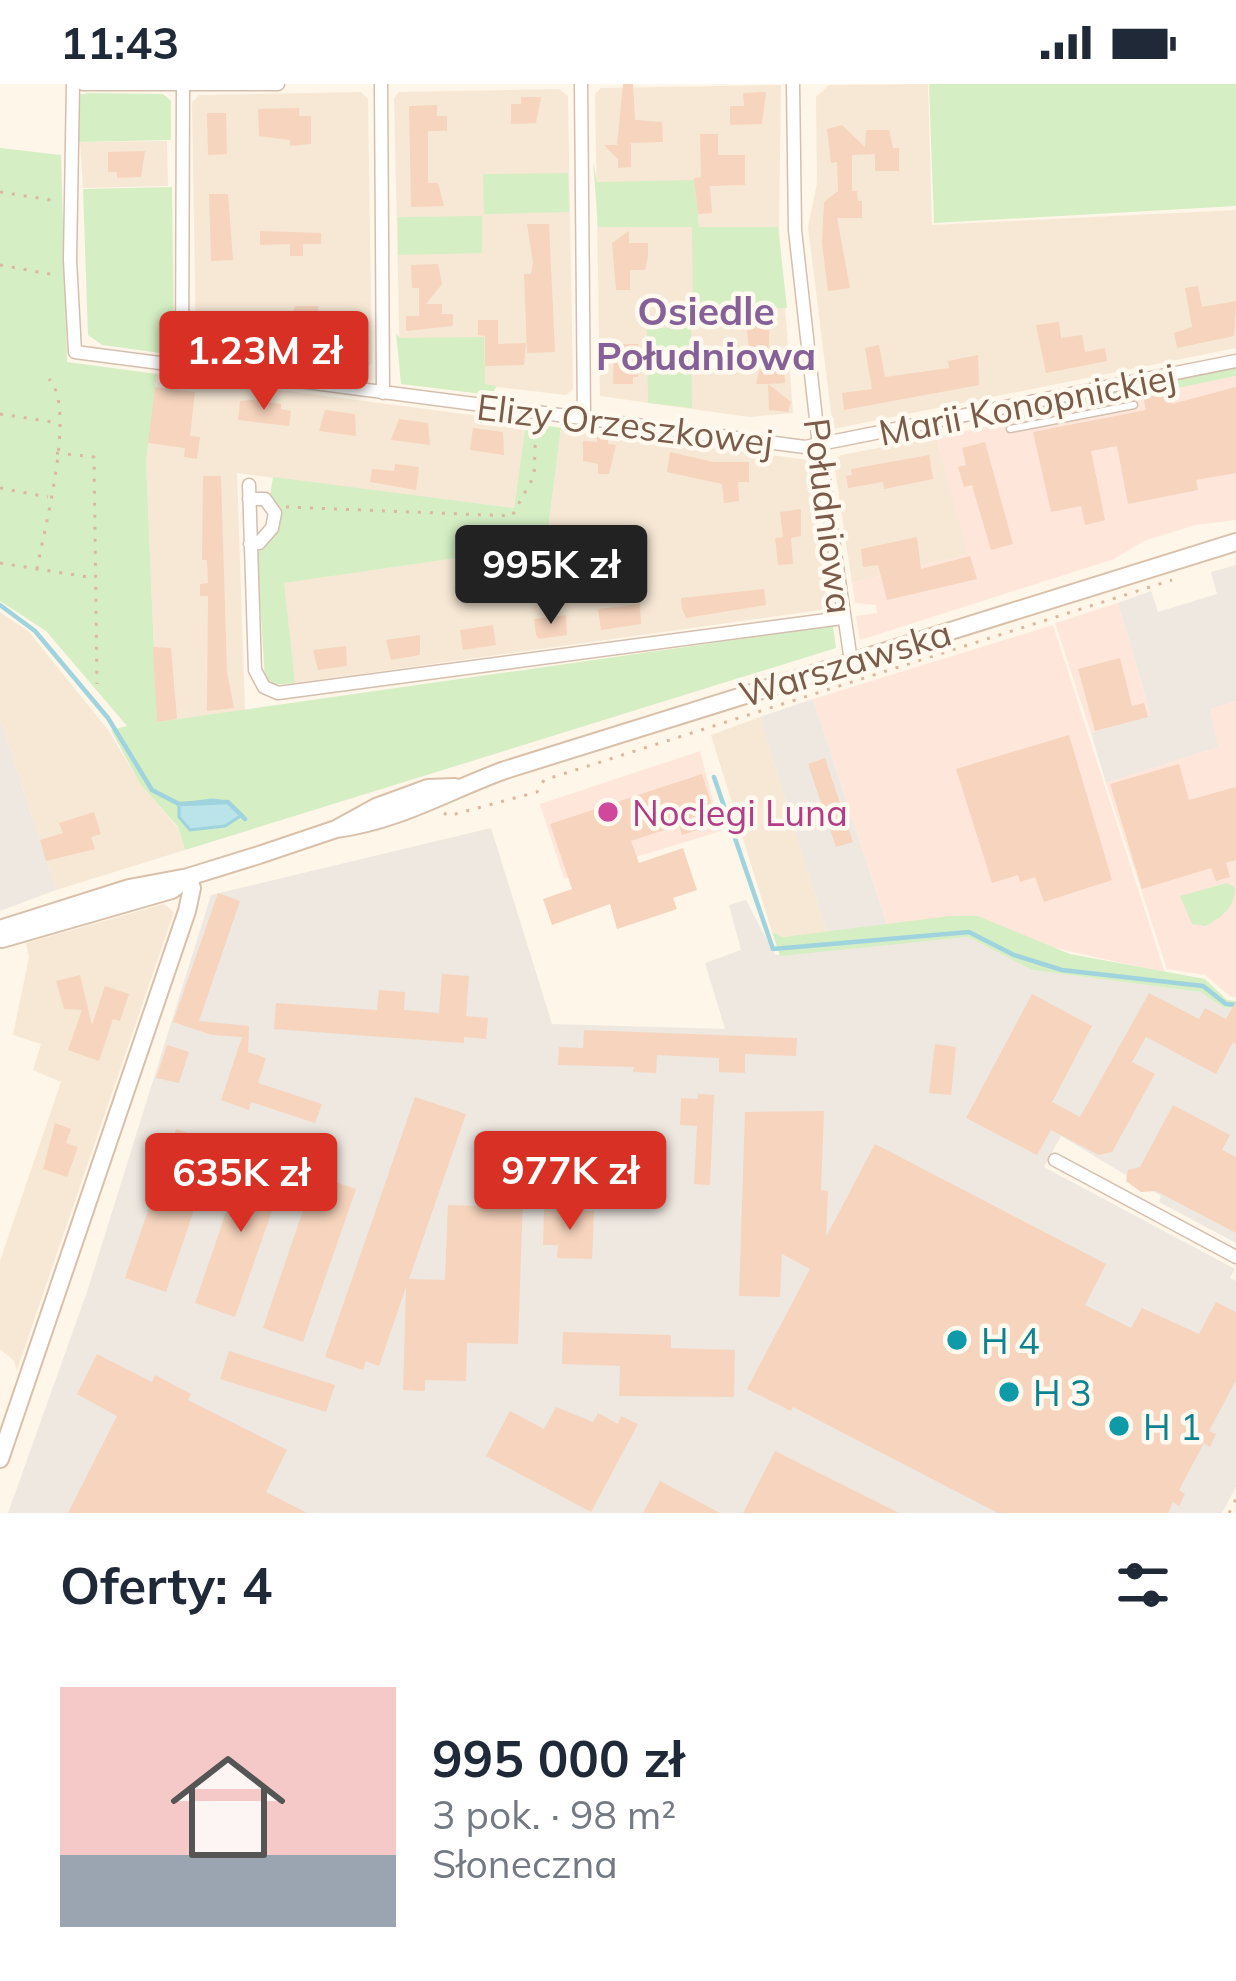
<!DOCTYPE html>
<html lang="pl">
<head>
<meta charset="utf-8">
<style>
	body { margin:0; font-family:Mulish,sans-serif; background:#f6f6f7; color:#1f2937; height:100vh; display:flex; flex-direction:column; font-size:45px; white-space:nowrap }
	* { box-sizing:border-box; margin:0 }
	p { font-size:39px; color:#747a83 }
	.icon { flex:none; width:66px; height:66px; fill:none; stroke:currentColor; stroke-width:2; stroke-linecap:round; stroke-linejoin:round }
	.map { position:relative; height:1429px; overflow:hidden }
	.details { display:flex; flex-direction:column; background:#fff; flex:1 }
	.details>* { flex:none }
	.price { position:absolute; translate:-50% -102px; padding:0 27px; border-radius:12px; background:#d93025; color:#fff; font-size:39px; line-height:78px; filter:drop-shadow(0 3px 6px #0008) }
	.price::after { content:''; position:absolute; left:50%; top:72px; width:36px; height:27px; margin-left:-18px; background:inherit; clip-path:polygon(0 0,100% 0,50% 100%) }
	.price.selected { background:#222; color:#fff }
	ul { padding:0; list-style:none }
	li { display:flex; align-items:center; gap:36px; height:300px; padding:0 60px }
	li+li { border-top:3px solid #e0e1e3 }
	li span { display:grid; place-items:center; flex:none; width:336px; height:240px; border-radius:0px; color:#555 }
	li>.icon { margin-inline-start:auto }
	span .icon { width:144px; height:144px; fill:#fffc; stroke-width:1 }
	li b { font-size:51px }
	h2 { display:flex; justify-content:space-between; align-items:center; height:144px; padding:0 60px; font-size:51px }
	.status { display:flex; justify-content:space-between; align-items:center; height:84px; padding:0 60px; background:#fff; direction:ltr }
	.status svg { height:33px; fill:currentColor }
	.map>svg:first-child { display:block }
	.residential { fill:#f7e8d5 }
	.commercial { fill:#ffe6db }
	.industrial { fill:#efe8e1 }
	.green { fill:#d5eec4 }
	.water { fill:#bae3ea; stroke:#9fd3dd; stroke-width:3 }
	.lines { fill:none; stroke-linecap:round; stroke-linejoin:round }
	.stream { stroke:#9fd3dd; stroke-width:4.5 }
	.building { fill:#f6d4bd }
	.lane-casing { stroke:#d4bfaf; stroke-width:9 }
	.street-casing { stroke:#d4bfaf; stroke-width:15 }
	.secondary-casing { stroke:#d8c0ab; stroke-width:20 }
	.path { stroke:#dcb79f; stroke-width:3; stroke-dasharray:3 9; stroke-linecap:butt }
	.lane { stroke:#fff; stroke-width:6 }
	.street { stroke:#fff; stroke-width:12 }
	.secondary { stroke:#fff; stroke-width:16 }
	.hotel-dot { fill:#d1479c; stroke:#fff9f0; stroke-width:4.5 }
	.culture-dot { fill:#0f9aa8; stroke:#fff9f0; stroke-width:4.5 }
	.labels { text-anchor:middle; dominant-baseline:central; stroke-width:9; stroke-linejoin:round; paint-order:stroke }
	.street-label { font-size:36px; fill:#7b5b49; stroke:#fff9f0 }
	.hotel-label { font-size:36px; fill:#b23c85; stroke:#fff9f0; text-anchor:start }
	.culture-label { font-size:36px; fill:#0d838f; stroke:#fff9f0; text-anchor:start }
	.neighbourhood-label { font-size:39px; font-weight:bold; fill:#866198; stroke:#fff9f0 }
</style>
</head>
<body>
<div class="status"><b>11:43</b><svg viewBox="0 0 49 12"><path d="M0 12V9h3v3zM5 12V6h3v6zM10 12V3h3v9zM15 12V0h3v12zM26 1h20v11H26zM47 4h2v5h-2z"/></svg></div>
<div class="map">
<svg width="1236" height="1429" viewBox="0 0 1236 1429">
	<rect width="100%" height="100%" fill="#fef6e8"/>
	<path class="residential" d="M928,0L932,141L1236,126V264L833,345L808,143L817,99L816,13L829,1Z
		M781,1L779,143L793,329L749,333L600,312L595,10L601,4Z
		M559,5L568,12L573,305L566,311L405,292L400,283L394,14L399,8Z
		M361,8L368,15L372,279L366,284L203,263L196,256L192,18L199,11Z
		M167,57L168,102L83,104L80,58Z
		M157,290L526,338L514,424L237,389L245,626L157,638L146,377Z
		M561,344L809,376L828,525L295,599L283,499L546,461Z
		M936,353L969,470L852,499L834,378L841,371Z
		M0,528L29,548L109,647L140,700L178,744L185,766L56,806L0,635Z
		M760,633L827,849L783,853L772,848L711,651Z
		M164,820L174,828L17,1286L14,1277L0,1265V1177L61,998L33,986L41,960L13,951L29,873L26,859Z"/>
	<path class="commercial" d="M1236,292V436L1195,441L1144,457L1114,475L860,556L856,532L877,529L876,521L855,519L852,499L968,470L936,353Z
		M1118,519L1151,631L1091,649L1055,539Z
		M1053,541L1165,889L1034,859L887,841L813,615Z
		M1236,617V913H1231L1205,891L1167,885L1106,699L1217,663L1209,624Z
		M700,667L721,747L564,795L540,720Z"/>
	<path class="industrial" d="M1236,481V617L1210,625L1218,663L1106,699L1091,649L1151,631L1118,519L1151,507L1158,528L1217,510L1211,488Z
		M813,615L887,841L827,849L760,633Z
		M0,635L56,806L0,827Z
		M491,744L552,940L725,945L705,879L741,866L729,821L746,816L775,871L968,853L1032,886L1200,908L1223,923L1236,924V1159L1159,1118L1161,1112L1061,1052L1044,1083L1235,1185L1230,1194L1236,1197V1403L1222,1429H8L88,1205L211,811Z"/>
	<path class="green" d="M929,0H1236V122L934,139Z
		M89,9L163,10L171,17V56L77,58L78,11Z
		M0,64L61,71L67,278L157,290L146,377L157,638L833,542L836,564L185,766L178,743L140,700L111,646L127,642L46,547L0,517Z
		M593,77L597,98L694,96L699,143H778L787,224L693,225L692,143H598Z
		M568,89L569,128L484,130L483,90Z
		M172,103L174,255L161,269L102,261L88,251L83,105Z
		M482,132V169L398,171V133Z
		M647,244H691L692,324L648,319Z
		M396,249L400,254L484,253L485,300L497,302L491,311L401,300Z
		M1236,284V292L1017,337L1025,326Z
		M526,338L561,344L546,461L284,499L295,599L272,601L265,595L257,469L275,448L281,429L270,412L273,393L514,424Z
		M1227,799L1235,803C1236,822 1221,835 1205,842L1192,840L1180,812Z
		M950,832H978L1070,870L1205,895L1227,916L1236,917V924L1223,923L1200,908L1032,886L968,853L780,872L772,848L783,853Z"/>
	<path class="water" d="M212,716L228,718L242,731L225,742L190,746L179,733V720Z"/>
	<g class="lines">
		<path class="stream" d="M0,521L35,547L108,634L152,706L179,720L228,718L245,735
			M714,693L773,865L969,848L1014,871L1062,886L1203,902L1226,920L1236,921"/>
	</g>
	<path class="building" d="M623,0H633L635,36L662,38L663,58L631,59V83L618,84V75L604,61H617Z
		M766,8L762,40L730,41V22H744L743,9Z
		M521,13H541L536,39L511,40V20H521Z
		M437,21V32H447V47H428V99H438L444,122L411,123L409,22Z
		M299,24V32H311V60L290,62V56L259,52L258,25Z
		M207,29H226L227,70L208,71Z
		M842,41L865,63L866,46H889L893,64H899V87H875V70L852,71V107H857L858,117H862V134H837L850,204L828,207L822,159L824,118L838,107L837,78L831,79L827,45Z
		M700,50H718V71H745V101L710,102L712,129L698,130L694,94L701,93Z
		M145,67L141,93L117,94V88H108V68Z
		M209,110H228L233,176L211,177Z
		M527,140H549L555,268L527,269L524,190H531L533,179Z
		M260,147L321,149V160H303V172H290V160L260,161Z
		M629,147V159H648V173L645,186H630V206H616L612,159Z
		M438,180L442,200L426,220H442V230H453V242L406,247V232H419V204H412L411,181Z
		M1198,202L1202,223L1236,217L1234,252L1177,264L1174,249L1192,243L1185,204Z
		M295,222H318L321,251L296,247L291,236Z
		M344,230L359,237V249L370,259H349L344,267H333L331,244Z
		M770,233L768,274L783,275L785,299L768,300L791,318L788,328L769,326L768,300H756L760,284H735L734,268H749L746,234Z
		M478,236H498V260L526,259L524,281L485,282V252L478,251Z
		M1059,238L1061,254L1082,251L1085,268L1105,264L1107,277L1046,289L1036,241Z
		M614,260H638V293H633V300H613Z
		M879,261L885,293L949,284L948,277L978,271L979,301L844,326L842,309L872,305L865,264Z
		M155,303L195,308L190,352L200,353L197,375L184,373L185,364L148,359Z
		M1236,303V389L1196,396L1198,406L1128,420L1117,362L1091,367L1105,436L1085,441L1081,422L1051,428L1033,348L1146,326L1143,312L1169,307L1172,320Z
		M252,316L281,320V325L291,327L289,342L238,336L240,317Z
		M325,326L355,330L356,352L319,347Z
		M399,335L428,339L430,361L391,356Z
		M473,344L503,348L504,371L470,366Z
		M597,353H608V360L616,361L609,390H598V380L583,377V357L597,358Z
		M985,358L1013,460L991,466L972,401L964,403L958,383L966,381L962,364Z
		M670,368L713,378H749V398H738L739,417L724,419L722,400L667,388Z
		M929,371L933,395L884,405L883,398L848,404L846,392L852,391L851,385Z
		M395,380L419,383L416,406L370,398L372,385L394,387Z
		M203,392H221L227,588L234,624L207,627L208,512H200V500L208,499L207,476H202Z
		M801,425V452L791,454L793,480L778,481L775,454L783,453L780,428Z
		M917,453L921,485L970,472L977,495L887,516L878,481L863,483L861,465Z
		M764,505L766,521L686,534L682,525L681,514Z
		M640,520L641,540L601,546L598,525Z
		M566,531L567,551L539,555L536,551L534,535Z
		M493,541L496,561L463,566L460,546Z
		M420,551V571L391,576L386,556Z
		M346,562L347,582L318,586L313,566Z
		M153,563L171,564L177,635L157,638Z
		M1120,574L1132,622L1144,619L1148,633L1095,647L1078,585Z
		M1069,651L1112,796L1044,818L1035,793L1020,798L1018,791L992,799L956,685Z
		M825,674L853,758L836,763L808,680Z
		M1179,680L1189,716L1236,703V776L1226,779L1230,793L1216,797L1211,784L1142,805L1110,700Z
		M702,690L718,739L682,751L679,741L631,757L639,779L683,764L697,806L673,814L677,825L617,845L610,820L552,841L543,815L572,805L550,740Z
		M94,728L101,750L91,753L95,765L46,777L40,756L63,749L59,739Z
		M218,809L240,817L199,937L249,942L248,968L266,974L258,999L322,1020L315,1039L251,1018L249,1026L221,1016L242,953L212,951L173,938Z
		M442,890L469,892L466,932L488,934L486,955L464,953V959L274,945L276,919L377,926L379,906L405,908L404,926L439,929Z
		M80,891L92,941L105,902L129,910L120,937L113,935L99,977L68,966L82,926L64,925L56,897Z
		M1149,909L1199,935L1205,924L1226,935L1236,917V960L1233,958L1216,990L1146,953L1132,978L1155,990L1112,1068L1099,1071L1051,1046L1037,1071L966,1034L1032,910L1092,942L1052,1018L1080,1033Z
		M584,946L797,954L796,972L745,970V989L719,988V974L657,971L656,989L633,988L634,983L558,981L559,963L583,964Z
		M935,960L956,963L951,1011L929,1009Z
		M167,961L189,968L179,999L156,994Z
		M698,1010L714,1011L710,1101L694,1100L697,1042L680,1041L681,1014L698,1015Z
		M415,1013L466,1030L409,1195L445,1196L448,1121L477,1122V1112L523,1114L518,1260L467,1259L466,1297L425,1296V1307L403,1306L406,1203L379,1282L366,1277L363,1286L325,1273Z
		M1173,1021L1230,1051L1222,1066L1236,1073V1149L1156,1107L1141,1108L1126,1097L1128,1086L1140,1083Z
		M824,1027L821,1106L828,1107L826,1153L875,1060L1106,1180L1085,1221L1131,1244L1142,1224L1199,1250L1216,1218L1236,1228V1296L1209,1347L1216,1350L1210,1363L1204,1359L1179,1406L1185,1410L1179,1422L1173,1418L1168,1429H998L793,1323L791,1327L747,1305L810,1185L782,1170L780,1213L739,1212L745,1028Z
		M55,1039L71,1045L66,1059L78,1063L67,1093L43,1085Z
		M176,1045L217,1059L166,1208L125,1194Z
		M246,1070L287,1084L235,1233L195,1219Z
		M315,1091L356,1105L303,1258L263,1244Z
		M544,1125L594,1127L592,1175L557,1174L558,1161H543Z
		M563,1248L671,1251V1264L735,1266L734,1313L619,1312L620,1282L562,1280Z
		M229,1267L335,1301L326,1328L220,1295Z
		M97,1270L152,1298L155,1291L191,1310L188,1316L287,1366L266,1408L307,1429H68L117,1332L77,1310Z
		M556,1323L593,1338L598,1329L618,1340L621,1332L638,1340L591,1428L486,1372L510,1327L544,1345Z
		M775,1367L899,1429H743Z
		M660,1397L720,1429H643Z"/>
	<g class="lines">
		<g class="lane-casing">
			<path id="lane" d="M1010,345L1134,321"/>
		</g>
		<g class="street-casing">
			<path id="street" d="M73,0L70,176L75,268L805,363L1236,277
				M83,0H278
				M381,0L383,309
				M581,0L584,335
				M793,0L795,146L819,362L851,577
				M182,282L183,2
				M249,401L255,586L264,603L278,609L842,534
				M249,415H265L275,429L272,444L259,459L250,460
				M1055,1076L1236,1173"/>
		</g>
		<g class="secondary-casing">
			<path id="secondary" d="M336,745C398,737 447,707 505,686L1236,458
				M0,845L129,804L188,793L259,771L336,745L376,723L428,704L455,703
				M2,855L172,806L187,794
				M0,1375L187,827L192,804L188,793"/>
		</g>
		<path class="path" d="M0,108L57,117
			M0,181L55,191
			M0,330L59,339
			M56,369L94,373L97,600
			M0,404L48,413
			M286,423L512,432L534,392L536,339
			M0,479L94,494
			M37,485C44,445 77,324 49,295
			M444,729L448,732L537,708L544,696L1172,496
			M1229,1429L1236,1415"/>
		<use href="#lane" class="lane"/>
		<use href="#street" class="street"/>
		<use href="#secondary" class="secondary"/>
	</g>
	<circle class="hotel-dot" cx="608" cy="728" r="12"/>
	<g class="culture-dot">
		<circle cx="957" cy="1256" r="12"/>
		<circle cx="1009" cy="1308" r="12"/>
		<circle cx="1119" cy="1342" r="12"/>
	</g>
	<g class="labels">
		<g class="street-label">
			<text transform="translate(1027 320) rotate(-11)">Marii Konopnickiej</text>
			<text transform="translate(625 340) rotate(7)">Elizy Orzeszkowej</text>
			<text transform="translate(829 432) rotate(83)">Południowa</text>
			<text transform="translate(845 579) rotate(-17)">Warszawska</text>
		</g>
		<g class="hotel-label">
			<text x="632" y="728">Noclegi Luna</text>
		</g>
		<g class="culture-label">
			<text x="981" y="1256">H 4</text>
			<text x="1033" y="1308">H 3</text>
			<text x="1143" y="1342">H 1</text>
		</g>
		<g class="neighbourhood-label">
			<text x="706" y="226">Osiedle<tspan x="706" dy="45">Południowa</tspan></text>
		</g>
	</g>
</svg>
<b class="price" style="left:264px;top:329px">1.23M zł</b>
<b class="price selected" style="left:551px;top:543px">995K zł</b>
<b class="price" style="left:570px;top:1149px">977K zł</b>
<b class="price" style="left:241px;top:1151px">635K zł</b>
</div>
<section class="details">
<h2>Oferty: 4<svg class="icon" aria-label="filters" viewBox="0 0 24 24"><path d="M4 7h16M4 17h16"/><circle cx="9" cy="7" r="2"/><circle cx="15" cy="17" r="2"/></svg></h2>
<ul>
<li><span style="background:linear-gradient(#f6c9c9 70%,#9aa5b1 0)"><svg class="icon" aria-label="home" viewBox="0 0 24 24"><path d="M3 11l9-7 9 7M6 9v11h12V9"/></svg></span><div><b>995 000 zł</b><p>3 pok. · 98 m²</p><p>Słoneczna</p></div></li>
</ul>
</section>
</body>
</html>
